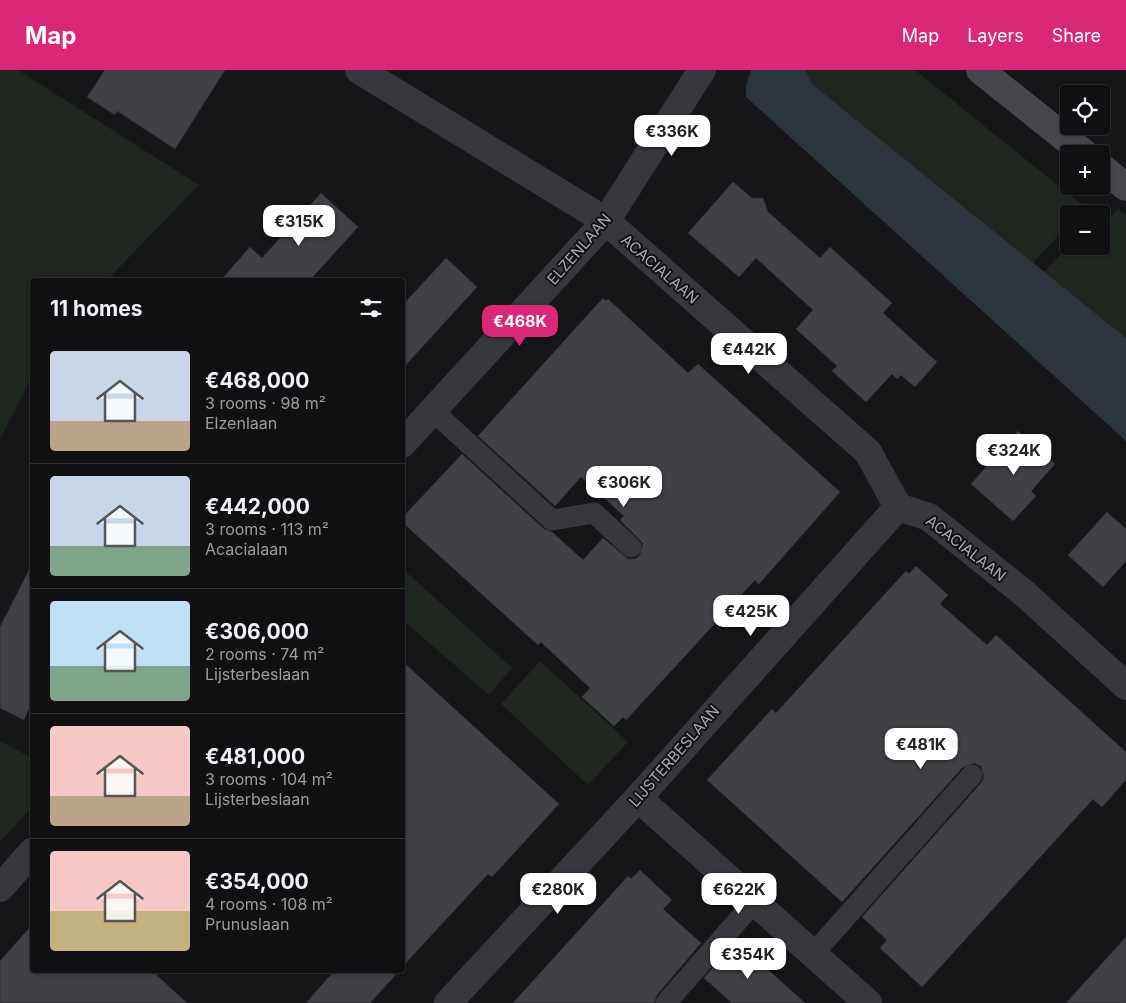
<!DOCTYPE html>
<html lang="en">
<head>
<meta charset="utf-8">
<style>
	body { margin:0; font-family:Inter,sans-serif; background:#1e1e20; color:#f1f3f6; height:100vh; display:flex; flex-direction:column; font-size:19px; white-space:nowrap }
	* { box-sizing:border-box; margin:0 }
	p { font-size:16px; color:#9c9d9f }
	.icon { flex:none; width:28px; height:28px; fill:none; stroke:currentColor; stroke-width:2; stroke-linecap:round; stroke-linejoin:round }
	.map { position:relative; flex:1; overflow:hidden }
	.side { position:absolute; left:30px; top:208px; width:375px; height:695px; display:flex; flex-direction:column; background:#101012; border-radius:5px; box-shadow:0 1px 4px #0004,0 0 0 1px #303032 }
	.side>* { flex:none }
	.tools { position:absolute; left:1060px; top:15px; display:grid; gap:10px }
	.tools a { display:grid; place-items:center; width:50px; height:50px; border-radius:5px; background:#101012; box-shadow:0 1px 4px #0004,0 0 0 1px #303032; font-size:25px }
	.price { position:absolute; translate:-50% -42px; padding:0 11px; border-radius:10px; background:#fff; color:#222; font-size:16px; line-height:32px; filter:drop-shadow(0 1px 2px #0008) }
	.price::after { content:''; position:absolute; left:50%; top:30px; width:15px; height:11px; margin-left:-8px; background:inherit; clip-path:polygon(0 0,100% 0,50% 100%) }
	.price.selected { background:#db2777; color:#fff }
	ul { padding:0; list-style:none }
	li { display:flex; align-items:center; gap:15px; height:125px; padding:0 20px }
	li+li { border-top:1px solid #303032 }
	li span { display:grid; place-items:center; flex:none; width:140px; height:100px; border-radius:5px; color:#555 }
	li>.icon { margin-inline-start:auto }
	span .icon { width:60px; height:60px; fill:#fffc; stroke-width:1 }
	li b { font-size:21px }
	h2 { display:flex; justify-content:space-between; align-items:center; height:60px; padding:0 20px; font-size:21px }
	header { display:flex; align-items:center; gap:30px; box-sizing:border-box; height:70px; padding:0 25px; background:#db2777; color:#fff }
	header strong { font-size:24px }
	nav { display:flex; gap:28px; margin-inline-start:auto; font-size:18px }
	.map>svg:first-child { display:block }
	.green { fill:#1e261f }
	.water { fill:#2c353c }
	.building { fill:#404145; stroke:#303034 }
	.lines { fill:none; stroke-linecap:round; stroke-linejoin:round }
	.lane { stroke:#37383d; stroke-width:21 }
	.street { stroke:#37383d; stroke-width:28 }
	.secondary { stroke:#45474d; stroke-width:28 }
	.labels { text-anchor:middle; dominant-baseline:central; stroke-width:4; stroke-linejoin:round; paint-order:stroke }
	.street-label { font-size:15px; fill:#a8adb8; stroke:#111113 }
</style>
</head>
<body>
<header>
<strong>Map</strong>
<nav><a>Map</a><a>Layers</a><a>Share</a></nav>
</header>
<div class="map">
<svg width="1126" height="933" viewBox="0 0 1126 933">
	<rect width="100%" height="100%" fill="#161618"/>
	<path class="green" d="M0,0H18L199,115L107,210H32V307L0,369Z
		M805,0H915L1085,137L1078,144H1069V154L1033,193L812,14Z
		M1118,138L1126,145V268L1044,202L1069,176H1101V146L1108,151Z
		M402,498L512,598L489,625L403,550Z
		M540,591L628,672L588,715L501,634Z
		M0,671L32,688V737L0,772Z"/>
	<path class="water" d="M751,0H805L812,14L1126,268V371L746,27V15Z"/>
	<path class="building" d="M105,0H225L175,79L117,41L115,45L87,27Z
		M733,112L752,128H763L768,142L820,188L830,177L892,233L883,243L937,292L915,317L901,305L897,309L892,304L866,332L832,301L837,296L796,259L813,240L756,188L739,207L688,163Z
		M321,123L358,157L310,210H221L250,177L262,188Z
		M446,188L477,217L402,299V236Z
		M603,228L606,231L608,229L688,303L698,294L840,422L759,514L755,510L626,650L623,647L614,656L582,627L590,618L541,572L538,575L402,452V448L462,384L544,459L552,462L583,490L603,468L628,489H635L640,485L643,473L620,450L624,446L581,407L555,436L478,366Z
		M1018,361L1055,394L1031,421L1036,426L1013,451L971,414Z
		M1107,442L1126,459V491L1103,517L1068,485Z
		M32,494V631L24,650L0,638V557Z
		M916,496L948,525L940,534L987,575L996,565L1126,682V710L1102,737L1093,729L922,917L880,878L887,870L862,847L981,713L984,707L981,696L974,693L963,697L842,832L707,710L772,639L776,643L906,501L909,504Z
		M402,591L559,734L492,807L488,804L402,897Z
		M640,800L672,830L663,839L701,873L657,925L654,933H513L628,806L631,809Z
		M32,855V900H151L187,933H0V891Z
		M1126,867V933H1066Z
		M733,875L740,881L744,878L805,933H732L704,908Z
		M335,900H400L370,933H306Z"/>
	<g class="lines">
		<path class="lane" d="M433,341L552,450L594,443L631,477
			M813,884L972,705
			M666,933L755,831"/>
		<path class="street" d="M359,0L606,151L868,382L898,437L929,447L1025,524L1126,616
			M402,374L606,151L702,0
			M638,728L868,933
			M0,818L32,782
			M448,933L638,728L898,437"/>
		<path class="secondary" d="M980,0L1085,84
			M1101,97L1126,117"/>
	</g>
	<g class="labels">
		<g class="street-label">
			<text transform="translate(579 179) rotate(-49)">ELZENLAAN</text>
			<text transform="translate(660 199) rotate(41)">ACACIALAAN</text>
			<text transform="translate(966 478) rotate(38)">ACACIALAAN</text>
			<text transform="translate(674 686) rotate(-49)">LIJSTERBESLAAN</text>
		</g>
	</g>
</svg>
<div class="tools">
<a><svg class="icon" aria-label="locate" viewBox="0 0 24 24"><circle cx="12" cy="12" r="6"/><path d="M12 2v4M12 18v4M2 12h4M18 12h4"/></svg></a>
<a>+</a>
<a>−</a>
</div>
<b class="price" style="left:672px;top:87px">€336K</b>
<b class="price" style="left:299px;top:177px">€315K</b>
<b class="price selected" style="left:520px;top:277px">€468K</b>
<b class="price" style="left:749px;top:305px">€442K</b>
<b class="price" style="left:1014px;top:406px">€324K</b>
<b class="price" style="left:624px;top:438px">€306K</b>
<b class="price" style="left:751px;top:567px">€425K</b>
<b class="price" style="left:921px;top:700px">€481K</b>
<b class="price" style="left:558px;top:845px">€280K</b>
<b class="price" style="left:739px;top:845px">€622K</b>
<b class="price" style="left:748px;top:910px">€354K</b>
<section class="side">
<h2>11 homes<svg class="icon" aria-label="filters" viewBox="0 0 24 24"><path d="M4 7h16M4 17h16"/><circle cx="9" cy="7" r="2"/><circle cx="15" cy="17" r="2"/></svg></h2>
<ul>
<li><span style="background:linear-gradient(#c9d6e8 70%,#b9a48a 0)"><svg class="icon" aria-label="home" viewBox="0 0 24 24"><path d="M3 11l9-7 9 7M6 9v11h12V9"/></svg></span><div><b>€468,000</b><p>3 rooms · 98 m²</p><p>Elzenlaan</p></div></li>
<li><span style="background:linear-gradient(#c9d6e8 70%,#7fa58c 0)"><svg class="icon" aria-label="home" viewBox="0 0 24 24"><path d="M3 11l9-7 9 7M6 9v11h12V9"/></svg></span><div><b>€442,000</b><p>3 rooms · 113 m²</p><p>Acacialaan</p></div></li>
<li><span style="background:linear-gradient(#bfe0f5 65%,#7fa58c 0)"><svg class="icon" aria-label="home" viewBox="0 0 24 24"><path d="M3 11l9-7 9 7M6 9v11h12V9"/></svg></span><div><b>€306,000</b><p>2 rooms · 74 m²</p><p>Lijsterbeslaan</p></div></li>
<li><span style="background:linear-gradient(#f6c9c9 70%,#b9a48a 0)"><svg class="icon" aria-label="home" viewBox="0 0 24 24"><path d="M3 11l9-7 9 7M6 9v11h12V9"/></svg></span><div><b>€481,000</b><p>3 rooms · 104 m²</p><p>Lijsterbeslaan</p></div></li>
<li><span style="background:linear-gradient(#f6c9c9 60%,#c2b280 0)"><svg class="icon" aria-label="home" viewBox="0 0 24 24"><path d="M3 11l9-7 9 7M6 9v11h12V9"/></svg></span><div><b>€354,000</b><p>4 rooms · 108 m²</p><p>Prunuslaan</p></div></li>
</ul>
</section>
</div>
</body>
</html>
